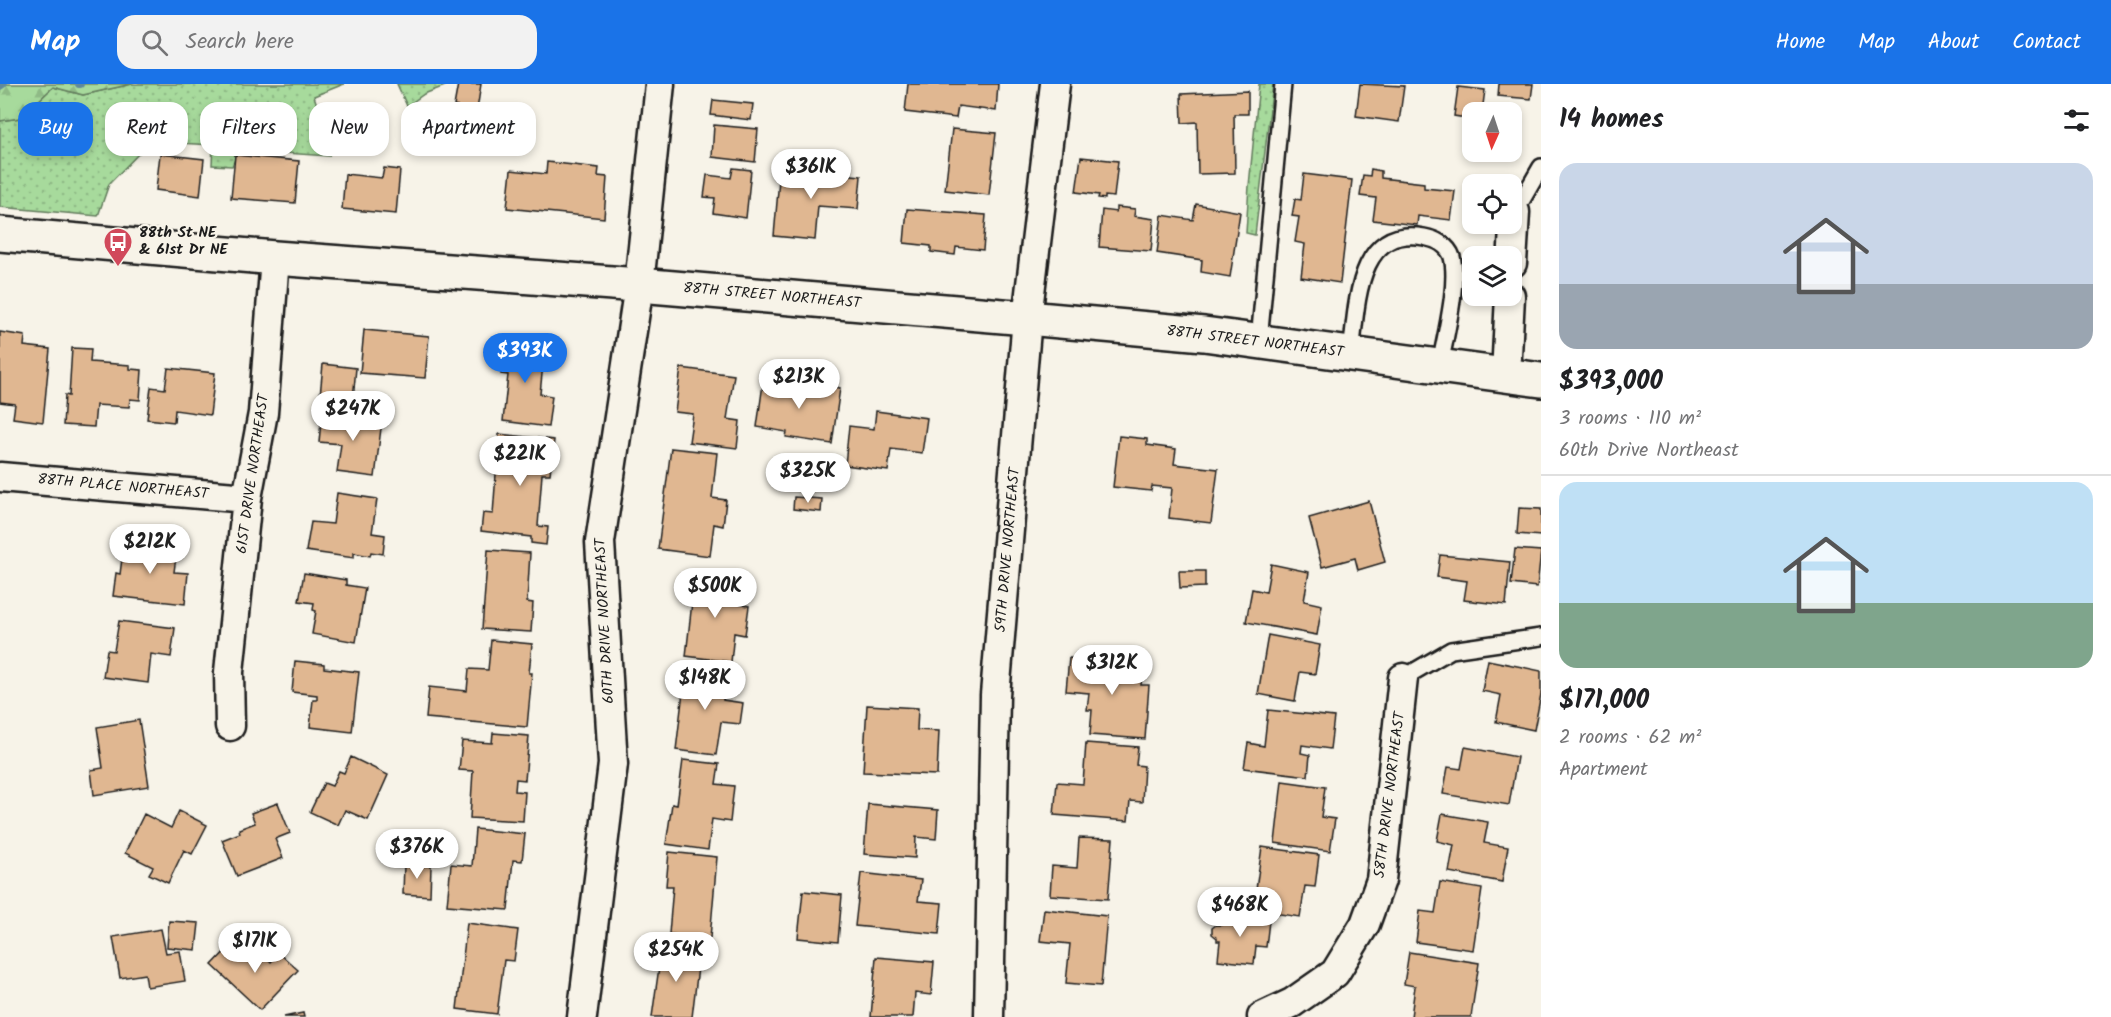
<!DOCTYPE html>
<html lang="en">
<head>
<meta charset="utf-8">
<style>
	body { margin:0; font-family:Kalam,sans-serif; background:#f2f2f2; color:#202124; height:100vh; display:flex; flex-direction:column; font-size:22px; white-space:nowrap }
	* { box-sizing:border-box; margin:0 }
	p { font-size:20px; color:#757577 }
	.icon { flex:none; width:33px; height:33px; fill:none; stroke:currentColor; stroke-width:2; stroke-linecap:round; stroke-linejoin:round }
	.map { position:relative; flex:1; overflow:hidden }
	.sheet { display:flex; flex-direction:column; background:#fff; width:570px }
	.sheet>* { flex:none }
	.guide { position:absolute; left:18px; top:18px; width:570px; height:54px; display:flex; gap:12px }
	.needle { width:39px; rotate:183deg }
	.controls { position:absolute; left:1462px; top:18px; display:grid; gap:12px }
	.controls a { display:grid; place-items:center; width:60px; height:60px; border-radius:12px; background:#fff; box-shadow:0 3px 9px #0003; font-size:30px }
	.price { position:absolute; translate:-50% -51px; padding:0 14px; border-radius:21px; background:#fff; color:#222; font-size:20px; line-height:39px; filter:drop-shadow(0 2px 3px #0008) }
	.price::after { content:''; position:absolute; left:50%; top:36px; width:18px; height:14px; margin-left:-9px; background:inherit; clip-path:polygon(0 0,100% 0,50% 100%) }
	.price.current { background:#1a73e8; color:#fff }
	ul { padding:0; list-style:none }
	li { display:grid; align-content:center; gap:12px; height:318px; padding:0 18px }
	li+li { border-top:2px solid #e0e0e0 }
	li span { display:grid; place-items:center; height:186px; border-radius:18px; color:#555 }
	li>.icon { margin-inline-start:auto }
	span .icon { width:108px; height:108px; fill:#fffc; stroke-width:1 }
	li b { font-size:26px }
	h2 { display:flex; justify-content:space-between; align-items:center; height:72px; padding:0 18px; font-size:26px }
	.tag { padding:0 21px; border-radius:18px; background:#fff; box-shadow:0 3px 9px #0003; font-size:21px; line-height:54px }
	.tag.current { background:#1a73e8; color:#fff }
	header { display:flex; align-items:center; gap:36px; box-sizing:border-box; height:84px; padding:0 30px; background:#1a73e8; color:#fff }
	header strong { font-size:28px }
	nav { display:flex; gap:33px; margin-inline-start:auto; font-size:21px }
	.search { width:420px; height:54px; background:#f2f2f2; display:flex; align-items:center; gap:15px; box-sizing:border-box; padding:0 21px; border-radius:18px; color:#757577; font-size:22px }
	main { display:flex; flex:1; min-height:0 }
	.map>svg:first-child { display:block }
	.grass { fill:url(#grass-dots); stroke:#627b5c; stroke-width:1.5 }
	.forest { fill:url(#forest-firs); stroke:#627b5c; stroke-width:1.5 }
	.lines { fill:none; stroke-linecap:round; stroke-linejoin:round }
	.stream { stroke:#60899b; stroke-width:8 }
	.building { fill:#e0b791; stroke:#1c1c1c; stroke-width:1.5 }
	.service-casing { stroke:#1c1c1c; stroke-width:20 }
	.minor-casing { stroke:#1c1c1c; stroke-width:33 }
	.secondary-casing { stroke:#1c1c1c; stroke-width:38 }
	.service { stroke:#f7f3e8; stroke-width:15 }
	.minor { stroke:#f7f3e8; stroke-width:28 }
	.secondary { stroke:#f7f3e8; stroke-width:33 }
	.labels { text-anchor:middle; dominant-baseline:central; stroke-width:4.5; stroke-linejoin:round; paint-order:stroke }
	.poi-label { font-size:15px; font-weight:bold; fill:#1c1c1c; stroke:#f7f3e8; text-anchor:start }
	.street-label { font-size:15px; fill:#1c1c1c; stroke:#f7f3e8 }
</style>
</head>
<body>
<header>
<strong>Map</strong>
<div class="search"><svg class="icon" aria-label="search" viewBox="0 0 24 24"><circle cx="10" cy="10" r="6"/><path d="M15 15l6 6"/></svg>Search here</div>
<nav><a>Home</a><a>Map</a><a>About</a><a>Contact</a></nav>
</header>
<main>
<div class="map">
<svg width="1541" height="933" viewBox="0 0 1541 933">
	<defs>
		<pattern id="grass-dots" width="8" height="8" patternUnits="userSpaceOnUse" patternTransform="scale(1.5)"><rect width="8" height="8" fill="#a7da9c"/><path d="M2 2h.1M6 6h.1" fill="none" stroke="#8fba86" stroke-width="1.8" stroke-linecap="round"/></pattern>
		<pattern id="forest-firs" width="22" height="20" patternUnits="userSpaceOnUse" patternTransform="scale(1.5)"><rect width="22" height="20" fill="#a7da9c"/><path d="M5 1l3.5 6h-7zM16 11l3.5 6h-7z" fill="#8fba86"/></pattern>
	</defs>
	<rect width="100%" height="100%" fill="#f7f3e8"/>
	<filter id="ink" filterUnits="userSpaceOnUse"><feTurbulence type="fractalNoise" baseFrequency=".0167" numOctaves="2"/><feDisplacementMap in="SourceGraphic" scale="12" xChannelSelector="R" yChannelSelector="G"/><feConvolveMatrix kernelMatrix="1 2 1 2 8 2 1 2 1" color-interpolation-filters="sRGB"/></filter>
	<g filter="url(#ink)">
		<path class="grass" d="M132,0H344L314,12L331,64L329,72L239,66L232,82L212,81L213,61L178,59L147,61L109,100L98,132L0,123V37L20,34L53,3L83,11Z
			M397,0H445V2L424,10L407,22Z
			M1259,0H1273L1255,151L1246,149L1249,102Z"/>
		<path class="forest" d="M0,0H132L83,11L53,3L20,34L0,37Z"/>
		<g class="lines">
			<path class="stream" d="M79,0H80
				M0,2L3,0"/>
		</g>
		<path class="building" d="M458,0H481L477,26L454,22Z
			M908,0H998L996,27L958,22L956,34L905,28Z
			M1360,0L1404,2L1399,38L1356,32Z
			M1499,0H1533L1531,15L1498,12Z
			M1458,3L1485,6L1482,28H1473V35L1454,32Z
			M1248,7V30H1234L1235,89L1198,90L1197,38L1182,39L1181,10Z
			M713,16L753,20L751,36L711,31Z
			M714,41L758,45L755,78L712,73Z
			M952,45L996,49L989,111L945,106Z
			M160,70L204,75L200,112L156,106Z
			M235,71L299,77L295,119L231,114Z
			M1081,73L1118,77L1114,113L1105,112V115L1098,114L1099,111L1076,108Z
			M547,78L599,84L598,92L607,93L604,134L507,124L511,86L546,90Z
			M384,84L400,86L396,130L342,125L345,90L382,94Z
			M733,84L751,86L746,134L713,129L715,114L704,113L707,91L731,94Z
			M780,84L861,92L858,125L818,122L815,156L774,152Z
			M1371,85L1381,87V94L1424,99V104L1455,107L1451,136L1418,132L1417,141L1373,136L1376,114L1360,112L1363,91L1370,92Z
			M1304,90L1352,96L1340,199L1301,193L1305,160L1295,158L1299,133L1292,132L1295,115L1301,116Z
			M1196,120L1240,128L1230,193L1201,188L1202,176L1157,169L1162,131L1193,136Z
			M1116,123L1135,125L1134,132L1154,135L1151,167L1099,163L1102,126L1116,128Z
			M907,125L986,131L983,166L956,163L955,171L931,168V162L904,159Z
			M364,246L429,252L425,294L360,289Z
			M0,248L25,252L24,262L50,265L43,338L13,334L15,320L0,318Z
			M505,256L545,260L540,310L552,312L548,343L503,337L508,291L501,290Z
			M72,264L91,265L90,278L130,281V285L142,286L140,316L130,315L129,323L96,321L94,343L63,341L65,311L69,312Z
			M323,280L356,284L353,315L320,312Z
			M168,284L215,289L210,331L175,326L174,338L147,335L151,303L165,305Z
			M681,284L734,291L727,335L740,337L737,364L689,358L693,330L675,328Z
			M764,293L840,304L832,360L786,353L787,348L757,343Z
			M876,327L927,334L922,369L891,365L888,387L845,381L849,342L874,345Z
			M322,328L382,336L375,393L337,388L341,360L319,358Z
			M499,350L554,356L550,390H542L538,442L548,443L546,461L531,459V453L481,447L483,429L493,430Z
			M1119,352L1147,355V361L1176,365L1174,380L1218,385L1211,439L1169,434L1172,404L1152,402L1151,407L1113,403Z
			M671,364L717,369L712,414L726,416L723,442L714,440L710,472L658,465Z
			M337,409L377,415L372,449L385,451L383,470L371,468L370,472L354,469V474L306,467L311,438L333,440Z
			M794,413L822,415L821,428L793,425Z
			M1369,417L1385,478L1358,486L1355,474L1322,483L1309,434Z
			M1519,424L1541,425V452L1517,450Z
			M124,459L177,465L174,488L188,489L185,520L113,512L116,489L120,490Z
			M1515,465L1541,467L1537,503L1511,500Z
			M488,466L530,469L527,518L533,519L531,548L482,545Z
			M1440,471L1510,478L1506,521L1464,516L1467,497L1437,493Z
			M1271,480L1309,488L1304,517L1322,521L1317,551L1246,538L1252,505L1266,508Z
			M1179,487H1205V503L1180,504Z
			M304,489L346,496V501L365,504L356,558L312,550L316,527L313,526L314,519L299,517Z
			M695,491L738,496L736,520L749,522L745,551L734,549L731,578L686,572Z
			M119,537L175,544L171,573L151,570L148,599L103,593L107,566L114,567Z
			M1268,551L1320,561L1315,590L1300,588L1295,617L1258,610Z
			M491,556L532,560L529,589H532L527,643L426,634L429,603L467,607L469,585L488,586Z
			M1069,574L1143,580L1141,601H1149L1145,655L1090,651L1092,626H1087L1089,609L1066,607Z
			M1488,576L1541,587V610L1534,646L1496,638L1501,611L1482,607Z
			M295,577L324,580V584L359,588L352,648L310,643L313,616H317V611L292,608Z
			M686,583L727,589L723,616L743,619L740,640L721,638L716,671L676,666Z
			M867,621L918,624L917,646L939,647L937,691L863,688Z
			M1268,626L1334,633L1330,665L1302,661L1301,669L1310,671L1308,692L1244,684L1248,659L1264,662Z
			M139,636L149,702L94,711L91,686L103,684L97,643Z
			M493,649L529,652L525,696L516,695L515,707L525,708L523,737L470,734L473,687L459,686L462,657L492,659Z
			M1086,659L1138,663L1136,681L1144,682L1142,718L1130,717L1128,737L1054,731L1057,698L1083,700Z
			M1465,663L1517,673L1509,721L1443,710L1448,683L1461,685Z
			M351,673L388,691L368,736L345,726L338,741L310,728L324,699L332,702L339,687L344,689Z
			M683,676L719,680L716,700L734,702L730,738L712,735L708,766L666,760L672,720L677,721Z
			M1282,697L1325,703L1321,733L1335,735L1330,767L1275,759Z
			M278,719L290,749L275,755L283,774L237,792L222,756L240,749L239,745L255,739L251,729Z
			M868,720L938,726L936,755L916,753L915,774L864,770Z
			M179,727L207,741L192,770L184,766L168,799L149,790L153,783L125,769L144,730L171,744Z
			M1442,730L1488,738L1484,759L1508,763L1502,798L1449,788L1454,761L1437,757Z
			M475,745L525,750L522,777L513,776L508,826L447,821L451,780L472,782Z
			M1079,754L1113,755L1108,815L1050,811L1052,782L1077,784Z
			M1262,763L1319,771L1315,803L1305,802L1300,833L1253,826Z
			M669,768L717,773L710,854L669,850L673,802H666Z
			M404,780L431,782L430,812L403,810Z
			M861,789L921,796L918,817L942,819L939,850L855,842Z
			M1440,798L1482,805L1473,866L1416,858L1420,827L1435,829Z
			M803,807L842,811L838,858L798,854Z
			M1044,825L1107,832L1101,902L1066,899L1070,860L1040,857Z
			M1224,831L1269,837L1266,863L1256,862L1254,880L1218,876L1220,857H1217V854L1212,850V844L1216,841H1222Z
			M169,837L199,839L196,866L167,863Z
			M467,839L518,846L514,877L504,876L497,930L457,925Z
			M161,845L166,869L180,867L185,897L147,903L145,890L120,894L113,853Z
			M234,858L250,873L258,865L271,878L279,869L298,886L260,926L212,881Z
			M662,862L700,867L692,933H652Z
			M1409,868L1479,879L1471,933H1411L1415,902L1404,900Z
			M876,873L934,878L931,911L915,909L913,933H871Z
			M303,929L304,933H284Z"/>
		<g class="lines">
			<g class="service-casing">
				<path id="service" d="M1515,128L1541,83
					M1259,257L1283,0
					M1351,270C1357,223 1356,141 1424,153C1435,155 1448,161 1452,173C1459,201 1445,252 1440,282
					M1403,594L1451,566L1541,553"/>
			</g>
			<g class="minor-casing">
				<path id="minor" d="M1512,179L1515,128
					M1506,291L1510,212
					M0,393L247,414
					M230,642L229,588L247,414L263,329L275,174
					M582,933L613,680L600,458L639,201L660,0
					M989,933L995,611L1027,234L1055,0
					M1262,933L1292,919L1335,889L1365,840L1381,796L1403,594"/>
			</g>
			<g class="secondary-casing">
				<path id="secondary" d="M0,150L275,174L639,201L1027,234L1204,250L1541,296"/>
			</g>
			<use href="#service" class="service"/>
			<use href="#minor" class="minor"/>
			<use href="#secondary" class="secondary"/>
		</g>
	</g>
	<defs>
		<g id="bus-pin" transform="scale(1.5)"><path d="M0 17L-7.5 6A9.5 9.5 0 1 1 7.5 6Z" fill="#d1495b" stroke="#f7f3e8"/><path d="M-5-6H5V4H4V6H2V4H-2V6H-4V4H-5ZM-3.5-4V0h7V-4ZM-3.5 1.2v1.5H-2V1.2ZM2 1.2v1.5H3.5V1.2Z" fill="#fff"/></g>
	</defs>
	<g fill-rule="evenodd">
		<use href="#bus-pin" x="118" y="158"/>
	</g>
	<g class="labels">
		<g class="poi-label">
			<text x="139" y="149">88th St NE<tspan x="139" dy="17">&amp; 61st Dr NE</tspan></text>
		</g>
		<g class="street-label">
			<text transform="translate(772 212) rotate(5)">88TH STREET NORTHEAST</text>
			<text transform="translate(1255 258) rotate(7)">88TH STREET NORTHEAST</text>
			<text transform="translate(253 390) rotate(-82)">61ST DRIVE NORTHEAST</text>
			<text transform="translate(123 403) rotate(5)">88TH PLACE NORTHEAST</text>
			<text transform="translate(1008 466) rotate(-85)">59TH DRIVE NORTHEAST</text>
			<text transform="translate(605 537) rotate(-93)">60TH DRIVE NORTHEAST</text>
			<text transform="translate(1390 711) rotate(-83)">58TH DRIVE NORTHEAST</text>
		</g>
	</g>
</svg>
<div class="controls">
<a><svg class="needle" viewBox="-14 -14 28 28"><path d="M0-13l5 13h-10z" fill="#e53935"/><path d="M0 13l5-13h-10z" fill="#757577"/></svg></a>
<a><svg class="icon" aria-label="locate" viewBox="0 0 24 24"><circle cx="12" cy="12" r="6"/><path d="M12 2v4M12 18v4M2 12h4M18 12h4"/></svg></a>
<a><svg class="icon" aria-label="layers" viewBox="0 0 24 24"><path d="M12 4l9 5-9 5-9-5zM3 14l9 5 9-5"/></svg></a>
</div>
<b class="price" style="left:811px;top:116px">$361K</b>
<b class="price current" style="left:525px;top:300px">$393K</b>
<b class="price" style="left:799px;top:326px">$213K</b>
<b class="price" style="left:353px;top:358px">$247K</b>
<b class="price" style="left:520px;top:403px">$221K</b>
<b class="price" style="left:808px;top:420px">$325K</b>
<b class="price" style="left:150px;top:491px">$212K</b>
<b class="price" style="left:715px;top:535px">$500K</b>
<b class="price" style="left:1112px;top:612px">$312K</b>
<b class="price" style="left:705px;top:627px">$148K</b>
<b class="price" style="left:417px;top:796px">$376K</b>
<b class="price" style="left:1240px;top:854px">$468K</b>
<b class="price" style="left:255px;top:890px">$171K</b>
<b class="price" style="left:676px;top:899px">$254K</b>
<div class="guide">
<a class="tag current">Buy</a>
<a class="tag">Rent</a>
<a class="tag">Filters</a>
<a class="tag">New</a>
<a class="tag">Apartment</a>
</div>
</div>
<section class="sheet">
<h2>14 homes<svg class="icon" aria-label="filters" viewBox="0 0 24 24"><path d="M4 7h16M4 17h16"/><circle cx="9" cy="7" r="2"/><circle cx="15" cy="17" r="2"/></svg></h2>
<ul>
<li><span style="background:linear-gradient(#c9d6e8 65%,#9aa5b1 0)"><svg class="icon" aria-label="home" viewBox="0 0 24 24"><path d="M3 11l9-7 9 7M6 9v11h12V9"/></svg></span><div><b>$393,000</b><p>3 rooms · 110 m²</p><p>60th Drive Northeast</p></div></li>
<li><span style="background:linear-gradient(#bfe0f5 65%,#7fa58c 0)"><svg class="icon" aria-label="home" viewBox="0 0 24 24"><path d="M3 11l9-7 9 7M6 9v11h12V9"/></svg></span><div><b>$171,000</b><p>2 rooms · 62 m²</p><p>Apartment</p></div></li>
</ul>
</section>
</main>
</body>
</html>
